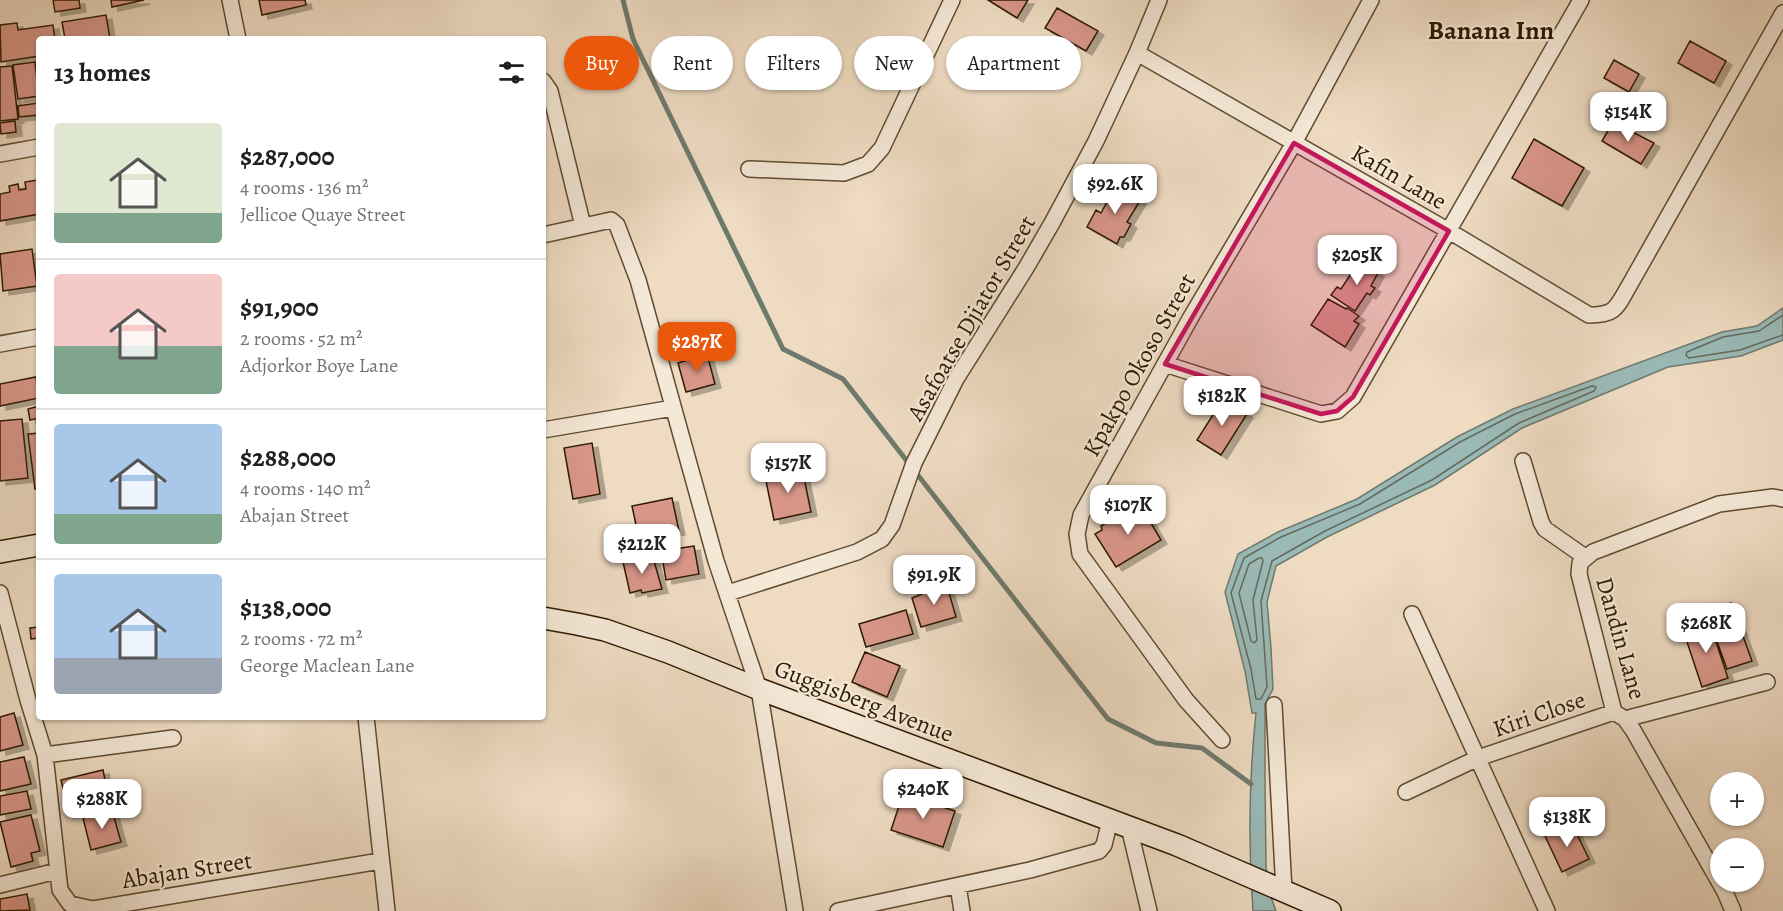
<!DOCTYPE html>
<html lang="en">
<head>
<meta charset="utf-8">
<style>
	body { margin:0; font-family:Alegreya,serif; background:#f2f2f2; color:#202124; height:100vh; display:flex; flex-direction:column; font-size:22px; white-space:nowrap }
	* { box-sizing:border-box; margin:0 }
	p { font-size:20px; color:#757577 }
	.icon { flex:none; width:33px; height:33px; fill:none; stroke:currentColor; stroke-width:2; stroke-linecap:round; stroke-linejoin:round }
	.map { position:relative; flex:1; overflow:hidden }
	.drawer { position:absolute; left:36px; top:36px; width:510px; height:684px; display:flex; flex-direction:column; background:#fff; border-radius:6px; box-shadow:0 2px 4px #0004 }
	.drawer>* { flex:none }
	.hud { position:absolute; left:564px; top:36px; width:570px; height:54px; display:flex; gap:12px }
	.buttons { position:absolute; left:1710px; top:772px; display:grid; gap:12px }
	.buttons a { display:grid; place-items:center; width:54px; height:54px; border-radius:50%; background:#fff; box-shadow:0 2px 4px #0004; font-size:30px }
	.price { position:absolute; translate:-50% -51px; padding:0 14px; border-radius:12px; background:#fff; color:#222; font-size:20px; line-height:39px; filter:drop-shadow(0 2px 3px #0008) }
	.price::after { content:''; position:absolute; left:50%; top:36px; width:18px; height:14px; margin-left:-9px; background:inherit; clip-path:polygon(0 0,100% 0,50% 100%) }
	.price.current { background:#ea580c; color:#fff }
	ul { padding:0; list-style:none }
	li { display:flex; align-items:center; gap:18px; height:150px; padding:0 18px }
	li+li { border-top:2px solid #e0e0e0 }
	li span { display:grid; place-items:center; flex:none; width:168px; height:120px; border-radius:6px; color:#555 }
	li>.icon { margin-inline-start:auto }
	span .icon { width:72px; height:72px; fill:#fffc; stroke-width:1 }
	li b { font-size:26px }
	h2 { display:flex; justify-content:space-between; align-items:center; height:72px; padding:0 18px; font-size:26px }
	.pill { padding:0 21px; border-radius:27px; background:#fff; box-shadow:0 2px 4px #0004; font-size:21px; line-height:54px }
	.pill.current { background:#ea580c; color:#fff }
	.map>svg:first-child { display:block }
	.water { fill:#9abab7; stroke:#6f7a6e; stroke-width:1.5 }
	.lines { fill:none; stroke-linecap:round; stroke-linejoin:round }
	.shore { stroke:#646a5c; stroke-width:1.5 }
	.stream { stroke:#6f7a6e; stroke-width:5 }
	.building { fill:#d89689; stroke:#2e1b01; stroke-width:1.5; filter:url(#shadow) }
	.minor-casing { stroke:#5e4b31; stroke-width:18 }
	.secondary-casing { stroke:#2e1b01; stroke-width:24 }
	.minor { stroke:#f4e8d7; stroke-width:15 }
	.secondary { stroke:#f4e8d7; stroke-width:21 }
	.marked { fill:#c2185b; fill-opacity:0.2; stroke:#c2185b; stroke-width:4.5; stroke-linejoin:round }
	.labels { text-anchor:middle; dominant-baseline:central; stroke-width:4.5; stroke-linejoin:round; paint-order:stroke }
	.street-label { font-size:24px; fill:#2e1b01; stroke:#f4e8d7 }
	.neighbourhood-label { font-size:26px; font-weight:bold; fill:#2e1b01; stroke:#f4e8d7 }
</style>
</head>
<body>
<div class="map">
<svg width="1783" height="911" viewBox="0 0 1783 911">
	<defs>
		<filter id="shadow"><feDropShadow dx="6" dy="4" stdDeviation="0" flood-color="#0004"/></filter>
	</defs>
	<rect width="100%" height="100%" fill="#eedbc2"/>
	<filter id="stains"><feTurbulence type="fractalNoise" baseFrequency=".00333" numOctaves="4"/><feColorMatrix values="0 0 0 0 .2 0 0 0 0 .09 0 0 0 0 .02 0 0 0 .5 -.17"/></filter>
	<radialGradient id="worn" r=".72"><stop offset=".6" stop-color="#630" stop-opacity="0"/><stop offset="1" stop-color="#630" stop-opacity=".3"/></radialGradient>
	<path class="water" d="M1783,308V340L1741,356L1668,367L1522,428L1435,485L1327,537L1276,566L1267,602L1271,648L1273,689L1265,704V779L1266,867L1271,897L1276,911H1253C1248,845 1249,779 1256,713H1252L1245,671L1225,592L1238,554L1278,532L1357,499L1457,437L1513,409L1722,332L1757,326Z"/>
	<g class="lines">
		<path class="shore" d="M1783,315L1759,331L1723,337L1687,352L1686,355L1689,358L1740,350L1783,335
			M1592,386L1596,387L1594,391L1519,423L1432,480L1325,531L1272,561L1261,601L1267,687L1261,699H1256L1251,669L1231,593L1244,558L1281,537L1360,504L1460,442L1515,414Z
			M1259,558H1262L1263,561L1253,600L1257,640L1254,643L1251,641L1239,593L1249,564Z"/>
		<path class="stream" d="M623,0L633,39L783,349L843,379L1108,719L1156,743L1202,748L1251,784"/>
	</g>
	<path class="building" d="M53,0H79L80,8L55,12Z
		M111,0H144L112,7Z
		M259,0H305L306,5L262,15Z
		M988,0H1028L1017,18Z
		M1057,8L1098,31L1086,51L1045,28Z
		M106,15L110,39H65L62,22Z
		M17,23L18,30L53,25L55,39H39V56L1,62L0,25Z
		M1690,41L1726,61L1714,83L1678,63Z
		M1614,60L1639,74L1629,92L1604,78Z
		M35,62L39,96L18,99L13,65Z
		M12,66L18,119L0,121V67Z
		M38,103L39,115L19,117L18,106Z
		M15,121L16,132L1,134L0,123Z
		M1613,122L1654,143L1641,164L1602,141Z
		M1534,139L1584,168L1562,206L1512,178Z
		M37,180L39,190V214L0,221V194L10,192L9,186L18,184L19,190L26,189L25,182Z
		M1116,185L1141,199L1127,222L1131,224L1124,237H1120L1117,244L1087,227L1096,210L1101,213Z
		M32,249L37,286L3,291L0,254Z
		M1360,260L1378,273L1371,286L1375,288L1370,295L1367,293L1355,311L1331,295L1337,287L1341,289Z
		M1328,299L1346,309L1347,308L1359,316L1354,321L1359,324L1345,347L1311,325Z
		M707,354L715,384L686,392L678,363Z
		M36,377L39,398L0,406V384Z
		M1223,399L1247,414L1221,455L1197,440Z
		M39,406V418L30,420L28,409Z
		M22,419L28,478L0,481V421Z
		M39,433V489H35L28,434Z
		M592,443L600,494L573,499L564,448Z
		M802,468L811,512L774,520L765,476Z
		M672,498L679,531L639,539L632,506Z
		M1141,506L1161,540L1116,567L1095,534L1102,530L1101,526L1111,520L1113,523Z
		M694,546L699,574L666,580L661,551Z
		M652,554L662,589L642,593L641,590L630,593L623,562Z
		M937,586L938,592L948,589L956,617L921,627L912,598L922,594L921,590Z
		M1731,603L1752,661L1727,669L1706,611Z
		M906,610L913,634L866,647L859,624Z
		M1709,621L1728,678L1702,687L1683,630Z
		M39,627V638L31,639L30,628Z
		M865,652L900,666L887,697L852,682Z
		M14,713L23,745L0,751V717Z
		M24,757L31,784L0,791V762Z
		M103,770L110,804L69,814L61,780Z
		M27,791L31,809L0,815V796Z
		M903,794L955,811L943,847L891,830Z
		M112,810L121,842L91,850L83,818Z
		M31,815L40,851L31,853L33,861L11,867L0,822Z
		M1572,824L1589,859L1562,872L1545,836Z
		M27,894L30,910L0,911V899Z"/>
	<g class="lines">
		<g class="minor-casing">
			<path id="minor" d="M230,0L238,39
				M1137,53L1449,231L1589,315C1616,315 1616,308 1629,286L1783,13
				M543,81L550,91L583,226
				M0,154L39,147
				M749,169L844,173L868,164L882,148L952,0
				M543,235L611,220L617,225L638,280L716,561L759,689L795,911
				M0,344L39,337
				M1165,364L1321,414L1337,411L1353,397L1581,0
				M543,430L673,408
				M1523,461L1541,522L1545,529L1585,557
				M0,593L28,700L45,755L60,890L70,904L93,909L380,861
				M728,593L857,552L882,539L892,525L914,463L956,379L1026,268L1052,223L1096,141L1137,53L1159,0
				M1412,614L1547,911
				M1274,705L1284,891
				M366,717L387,911
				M1625,719L1767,682
				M1222,740L1186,700L1080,554L1077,534L1081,515L1191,317L1294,143L1371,0
				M45,755L173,738
				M1406,792L1478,758L1614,712
				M1129,827L1149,911
				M0,885L57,871
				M958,886L962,911
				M838,911L1030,870L1099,851L1104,845L1110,820
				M1733,911L1725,892L1633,730L1625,719L1614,712L1579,574L1580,563L1593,552L1719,504L1773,497L1783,499"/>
		</g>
		<g class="secondary-casing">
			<path id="secondary" d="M0,552L39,545
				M543,618L577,624L605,630L668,652L759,689L1177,845L1330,911"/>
		</g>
		<use href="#minor" class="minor"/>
		<use href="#secondary" class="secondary"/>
	</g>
	<path class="marked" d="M1294,143L1449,231L1353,397L1337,411L1321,414L1165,364Z"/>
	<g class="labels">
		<g class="street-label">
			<text transform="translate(1399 177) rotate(30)">Kafin Lane</text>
			<text transform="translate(971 318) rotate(-60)">Asafoatse Djiator Street</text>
			<text transform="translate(1139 365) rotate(-61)">Kpakpo Okoso Street</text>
			<text transform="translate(1621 638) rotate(74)">Dandin Lane</text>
			<text transform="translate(864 701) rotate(21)">Guggisberg Avenue</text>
			<text transform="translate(1539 714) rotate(-19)">Kiri Close</text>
			<text transform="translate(187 870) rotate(-9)">Abajan Street</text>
		</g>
		<g class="neighbourhood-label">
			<text x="1491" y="30">Banana Inn</text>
		</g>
	</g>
	<rect width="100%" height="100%" filter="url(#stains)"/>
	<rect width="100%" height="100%" fill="url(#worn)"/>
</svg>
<div class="buttons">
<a>+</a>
<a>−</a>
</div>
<b class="price" style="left:1628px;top:143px">$154K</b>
<b class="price" style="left:1115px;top:215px">$92.6K</b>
<b class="price" style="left:1357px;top:286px">$205K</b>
<b class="price current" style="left:697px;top:373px">$287K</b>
<b class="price" style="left:1222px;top:427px">$182K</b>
<b class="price" style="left:788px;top:494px">$157K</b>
<b class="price" style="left:1128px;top:536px">$107K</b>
<b class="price" style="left:642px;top:575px">$212K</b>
<b class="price" style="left:934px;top:606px">$91.9K</b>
<b class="price" style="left:1706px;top:654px">$268K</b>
<b class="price" style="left:923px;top:820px">$240K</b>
<b class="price" style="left:102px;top:830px">$288K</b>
<b class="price" style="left:1567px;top:848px">$138K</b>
<div class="hud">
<a class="pill current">Buy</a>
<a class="pill">Rent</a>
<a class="pill">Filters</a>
<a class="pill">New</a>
<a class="pill">Apartment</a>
</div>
<section class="drawer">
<h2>13 homes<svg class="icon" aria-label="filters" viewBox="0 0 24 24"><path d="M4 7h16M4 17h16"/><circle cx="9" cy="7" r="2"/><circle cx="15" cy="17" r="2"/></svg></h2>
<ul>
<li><span style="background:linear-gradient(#dfe7d0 75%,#7fa58c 0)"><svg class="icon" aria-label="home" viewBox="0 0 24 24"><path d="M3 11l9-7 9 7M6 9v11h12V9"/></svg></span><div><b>$287,000</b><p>4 rooms · 136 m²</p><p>Jellicoe Quaye Street</p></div></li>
<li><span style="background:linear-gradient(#f6c9c9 60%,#7fa58c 0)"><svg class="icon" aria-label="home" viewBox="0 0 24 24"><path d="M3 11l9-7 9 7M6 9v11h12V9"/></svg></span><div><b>$91,900</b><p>2 rooms · 52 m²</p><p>Adjorkor Boye Lane</p></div></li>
<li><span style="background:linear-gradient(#a9c7e8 75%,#7fa58c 0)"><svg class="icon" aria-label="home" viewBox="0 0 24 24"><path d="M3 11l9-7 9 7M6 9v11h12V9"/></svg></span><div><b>$288,000</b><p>4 rooms · 140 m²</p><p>Abajan Street</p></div></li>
<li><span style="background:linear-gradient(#a9c7e8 70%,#9aa5b1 0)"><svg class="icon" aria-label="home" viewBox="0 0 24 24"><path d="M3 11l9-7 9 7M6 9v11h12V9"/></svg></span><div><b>$138,000</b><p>2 rooms · 72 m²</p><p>George Maclean Lane</p></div></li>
</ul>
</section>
</div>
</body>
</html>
